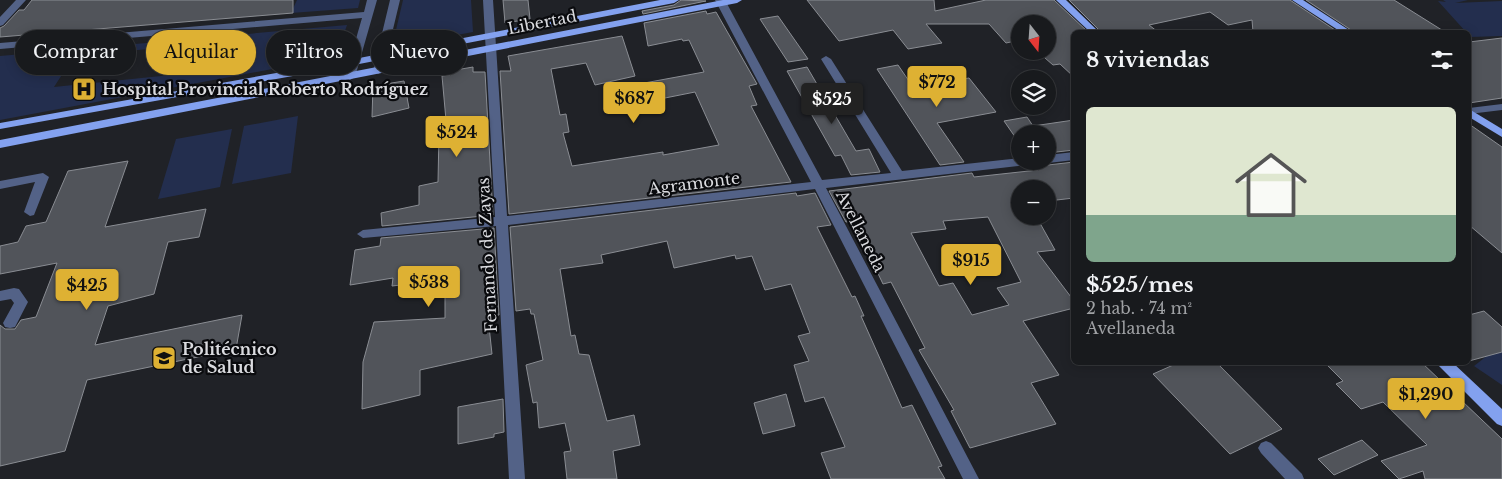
<!DOCTYPE html>
<html lang="es">
<head>
<meta charset="utf-8">
<style>
	body { margin:0; font-family:"Libre Baskerville",serif; background:#25272a; color:#f1f3f6; height:100vh; display:flex; flex-direction:column; font-size:19px; white-space:nowrap }
	* { box-sizing:border-box; margin:0 }
	p { font-size:16px; color:#9fa1a4 }
	.icon { flex:none; width:28px; height:28px; fill:none; stroke:currentColor; stroke-width:2; stroke-linecap:round; stroke-linejoin:round }
	.map { position:relative; flex:1; overflow:hidden }
	.drawer { position:absolute; left:1071px; top:30px; width:400px; height:335px; display:flex; flex-direction:column; background:#181a1d; border-radius:8px; box-shadow:0 2px 12px #0003,0 0 0 1px #36383b }
	.drawer>* { flex:none }
	.banner { position:absolute; left:15px; top:30px; width:475px; height:45px; display:flex; gap:10px }
	.needle { width:32px; rotate:163deg }
	.buttons { position:absolute; left:1011px; top:15px; display:grid; gap:10px }
	.buttons a { display:grid; place-items:center; width:45px; height:45px; border-radius:50%; background:#181a1d; box-shadow:0 2px 12px #0003,0 0 0 1px #36383b; font-size:25px }
	.price { position:absolute; translate:-50% -42px; padding:0 11px; border-radius:5px; background:#deb133; color:#111; font-size:16px; line-height:32px; filter:drop-shadow(0 1px 2px #0008) }
	.price::after { content:''; position:absolute; left:50%; top:30px; width:15px; height:11px; margin-left:-8px; background:inherit; clip-path:polygon(0 0,100% 0,50% 100%) }
	.price.selected { background:#222; color:#fff }
	ul { padding:0; list-style:none }
	li { display:grid; align-content:center; gap:10px; height:265px; padding:0 15px }
	li span { display:grid; place-items:center; height:155px; border-radius:8px; color:#555 }
	li>.icon { margin-inline-start:auto }
	span .icon { width:90px; height:90px; fill:#fffc; stroke-width:1 }
	li b { font-size:21px }
	h2 { display:flex; justify-content:space-between; align-items:center; height:60px; padding:0 15px; font-size:21px }
	.pill { padding:0 18px; border-radius:22px; background:#181a1d; box-shadow:0 2px 12px #0003,0 0 0 1px #36383b; font-size:18px; line-height:45px }
	.pill.selected { background:#deb133; color:#111 }
	.map>svg:first-child { display:block }
	.green { fill:#232e4e; fill-rule:evenodd }
	.building { fill:#51545a; stroke:#8a8d93; fill-rule:evenodd }
	.lines { fill:none; stroke-linecap:round; stroke-linejoin:round }
	.minor { fill:#536287; fill-rule:evenodd }
	.major { fill:#83a1ef; fill-rule:evenodd }
	.labels { text-anchor:middle; dominant-baseline:central; stroke-width:4.5; stroke-linejoin:round; paint-order:stroke }
	.street-label { font-size:16px; fill:#dadbdf; stroke:#0a0b0e }
	.poi-label { font-size:16px; font-weight:bold; fill:#dadbdf; stroke:#0a0b0e; text-anchor:start }
</style>
</head>
<body>
<div class="map">
<svg width="1502" height="479" viewBox="0 0 1502 479">
	<rect width="100%" height="100%" fill="#202227"/>
	<path class="green" d="M297,0H360L358,8L291,13Z
		M403,0H471L473,32L392,47Z
		M1443,0H1468L1455,3L1502,1V36L1470,37L1469,32H1466L1438,1L1446,2Z
		M347,25L336,57L0,120V56ZM223,42L210,71L54,87L74,56Z
		M298,116L291,173L232,184L244,126Z
		M232,129L220,187L158,199L176,139Z
		M1502,344V385L1474,366Z"/>
	<path class="building" d="M32,0H293V13L0,37V28L4,26L19,10H24Z
		M503,0H528L530,19L505,23Z
		M681,0L706,1L643,14L642,11L674,5Z
		M807,0H934L935,11L986,0H1054L1088,32H1074V77L1060,64L1053,65L1037,51H1048V24H1020V40L1006,43L989,24H926L942,43L908,49L893,30L839,41Z
		M1069,0H1290L1338,32H1253L1252,20L1228,25L1210,12L1149,25L1158,32H1101Z
		M1306,0H1394L1445,32H1354Z
		M706,11L707,14L716,12L757,84L749,86L757,105L751,106L791,182L509,214L500,71H511L508,56L622,36L635,76L595,85L586,63L551,69L560,115L566,114L569,132L563,133L572,166L663,152V155L719,145L695,92L635,104L628,86L704,72L689,40L683,41L682,39L648,46L644,23Z
		M778,16L808,59L788,62L760,19Z
		M1502,38V98L1469,103V42Z
		M898,65L913,87L969,78L996,112L937,123L964,162L940,165L877,69Z
		M473,67V72H485L493,215L382,226L381,213L419,205V186L438,182L439,133L447,131L442,76L450,75V71Z
		M807,67L856,151L869,149L880,172L851,175L841,155L835,156L787,71Z
		M404,81L409,108L372,117L373,86Z
		M1027,117L1033,126L1074,120V150L1048,153V134H1020V144L1004,121Z
		M1469,124L1502,147V253L1469,225Z
		M128,161L105,227L206,209L199,237L168,242L154,294L108,306L95,345L242,315L236,349L87,380L65,451L0,466V325L5,329H15L21,320L36,317L57,263L0,274V246L18,242L26,226L46,222L68,171Z
		M1035,161H1042L1048,165L1074,162V198L1048,201V189H1020V216H1036L1055,250L1037,252L1074,301V308L1023,321L1059,375L1031,383L1056,424L970,448L951,411L954,410L919,350L925,348L891,282L883,284L873,263H876L856,221L846,222L829,191L972,173L974,177L1038,170L1033,163ZM988,217L1021,282L997,288L1009,305L972,315L953,283L939,286L911,233L946,229L943,221Z
		M796,193L797,196L815,193L831,225L817,227L852,297L855,296L864,316H861L902,408L912,405L942,466L938,467L945,479H831L821,453L845,447L824,397L805,402L794,365L809,361L798,336L810,333L791,284L765,290L752,256L736,259L735,255L674,268L667,241L601,255L603,263L560,269L571,336L575,335L579,354L589,355L607,421L634,415L640,445L613,451L617,479H567L564,452L571,451L565,423L539,428L537,402L533,403L526,365L543,360L534,314H531L530,309L516,311L510,227Z
		M494,228L499,315L488,317L492,354L420,370V395L362,409L363,362L374,322L445,318V280L392,286L393,278L350,285L355,250L380,246L381,238Z
		M1484,311L1502,327V352L1469,361V315Z
		M1180,362H1216L1282,429L1230,454L1153,374Z
		M1324,362H1421L1502,439V479H1425L1423,471L1399,479L1381,461L1427,445L1383,402L1361,409L1336,384L1343,381Z
		M786,394L795,426L763,434L754,403Z
		M503,399L504,432L494,434V437L458,444V407Z
		M1362,440L1378,455L1334,475L1318,459Z"/>
	<g class="lines">
		<path class="minor" d="M16,0H26L3,25L0,26V17Z
			M367,0H377L355,77L350,80L345,77L362,18L0,49V43L364,12Z
			M390,0H400L383,71L378,74L373,71Z
			M483,0H493L507,216L811,182L715,0H725L822,180L891,173L821,59L826,56L831,59L902,171L1020,158V161H1033L1027,165L826,188L979,479H963L815,189L508,225L525,479H509L496,226L363,238L357,234L363,230L495,217Z
			M1502,104V110L1469,114V108Z
			M1074,152V160L1048,163L1044,161H1048V155Z
			M43,173L49,177L34,215L30,216L24,212L35,182L0,189V181Z
			M14,288L19,289L28,302L15,327L10,328L5,327L3,323L14,303L11,299L0,301V291Z
			M1266,441L1271,443L1302,474L1304,479H1285L1261,453L1258,448L1261,443Z"/>
		<path class="major" d="M660,0H679L674,3L354,65L0,129V123L354,59Z
			M723,0H742L737,3L0,148V140Z
			M1056,0H1066L1099,32H1090Z
			M1292,0H1303L1352,32H1341Z
			M1469,109L1502,129V137L1469,117Z
			M1435,362H1452L1502,409V426L1497,424Z"/>
	</g>
	<defs>
		<g id="hospital-square" transform="scale(1.25)"><rect x="-9" y="-9" width="18" height="18" rx="4" fill="#deb133" stroke="#0a0b0e"/><path d="M-5-5h3v3.5h4V-5h3V5h-3V1.5h-4V5h-3Z" fill="#111"/></g>
		<g id="university-square" transform="scale(1.25)"><rect x="-9" y="-9" width="18" height="18" rx="4" fill="#deb133" stroke="#0a0b0e"/><path d="M0-5L7-2L0 1L-7-2ZM-4 1L0 2.5L4 1V4Q0 6-4 4Z" fill="#111"/></g>
	</defs>
	<g fill-rule="evenodd">
		<use href="#hospital-square" x="84" y="89"/>
		<use href="#university-square" x="164" y="358"/>
	</g>
	<g class="labels">
		<g class="street-label">
			<text transform="translate(542 22) rotate(-11)">Libertad</text>
			<text transform="translate(694 183) rotate(-7)">Agramonte</text>
			<text transform="translate(861 231) rotate(63)">Avellaneda</text>
			<text transform="translate(487 255) rotate(-93)">Fernando de Zayas</text>
		</g>
		<g class="poi-label">
			<text x="102" y="89">Hospital Provincial Roberto Rodríguez</text>
			<text x="182" y="349">Politécnico<tspan x="182" dy="18">de Salud</tspan></text>
		</g>
	</g>
</svg>
<div class="buttons">
<a><svg class="needle" viewBox="-14 -14 28 28"><path d="M0-13l5 13h-10z" fill="#e53935"/><path d="M0 13l5-13h-10z" fill="#9fa1a4"/></svg></a>
<a><svg class="icon" aria-label="layers" viewBox="0 0 24 24"><path d="M12 4l9 5-9 5-9-5zM3 14l9 5 9-5"/></svg></a>
<a>+</a>
<a>−</a>
</div>
<b class="price" style="left:937px;top:108px">$772</b>
<b class="price" style="left:634px;top:124px">$687</b>
<b class="price selected" style="left:832px;top:125px">$525</b>
<b class="price" style="left:457px;top:158px">$524</b>
<b class="price" style="left:971px;top:286px">$915</b>
<b class="price" style="left:429px;top:308px">$538</b>
<b class="price" style="left:87px;top:311px">$425</b>
<b class="price" style="left:1426px;top:420px">$1,290</b>
<div class="banner">
<a class="pill">Comprar</a>
<a class="pill selected">Alquilar</a>
<a class="pill">Filtros</a>
<a class="pill">Nuevo</a>
</div>
<section class="drawer">
<h2>8 viviendas<svg class="icon" aria-label="filters" viewBox="0 0 24 24"><path d="M4 7h16M4 17h16"/><circle cx="9" cy="7" r="2"/><circle cx="15" cy="17" r="2"/></svg></h2>
<ul>
<li><span style="background:linear-gradient(#dfe7d0 70%,#7fa58c 0)"><svg class="icon" aria-label="home" viewBox="0 0 24 24"><path d="M3 11l9-7 9 7M6 9v11h12V9"/></svg></span><div><b>$525/mes</b><p>2 hab. · 74 m²</p><p>Avellaneda</p></div></li>
</ul>
</section>
</div>
</body>
</html>
